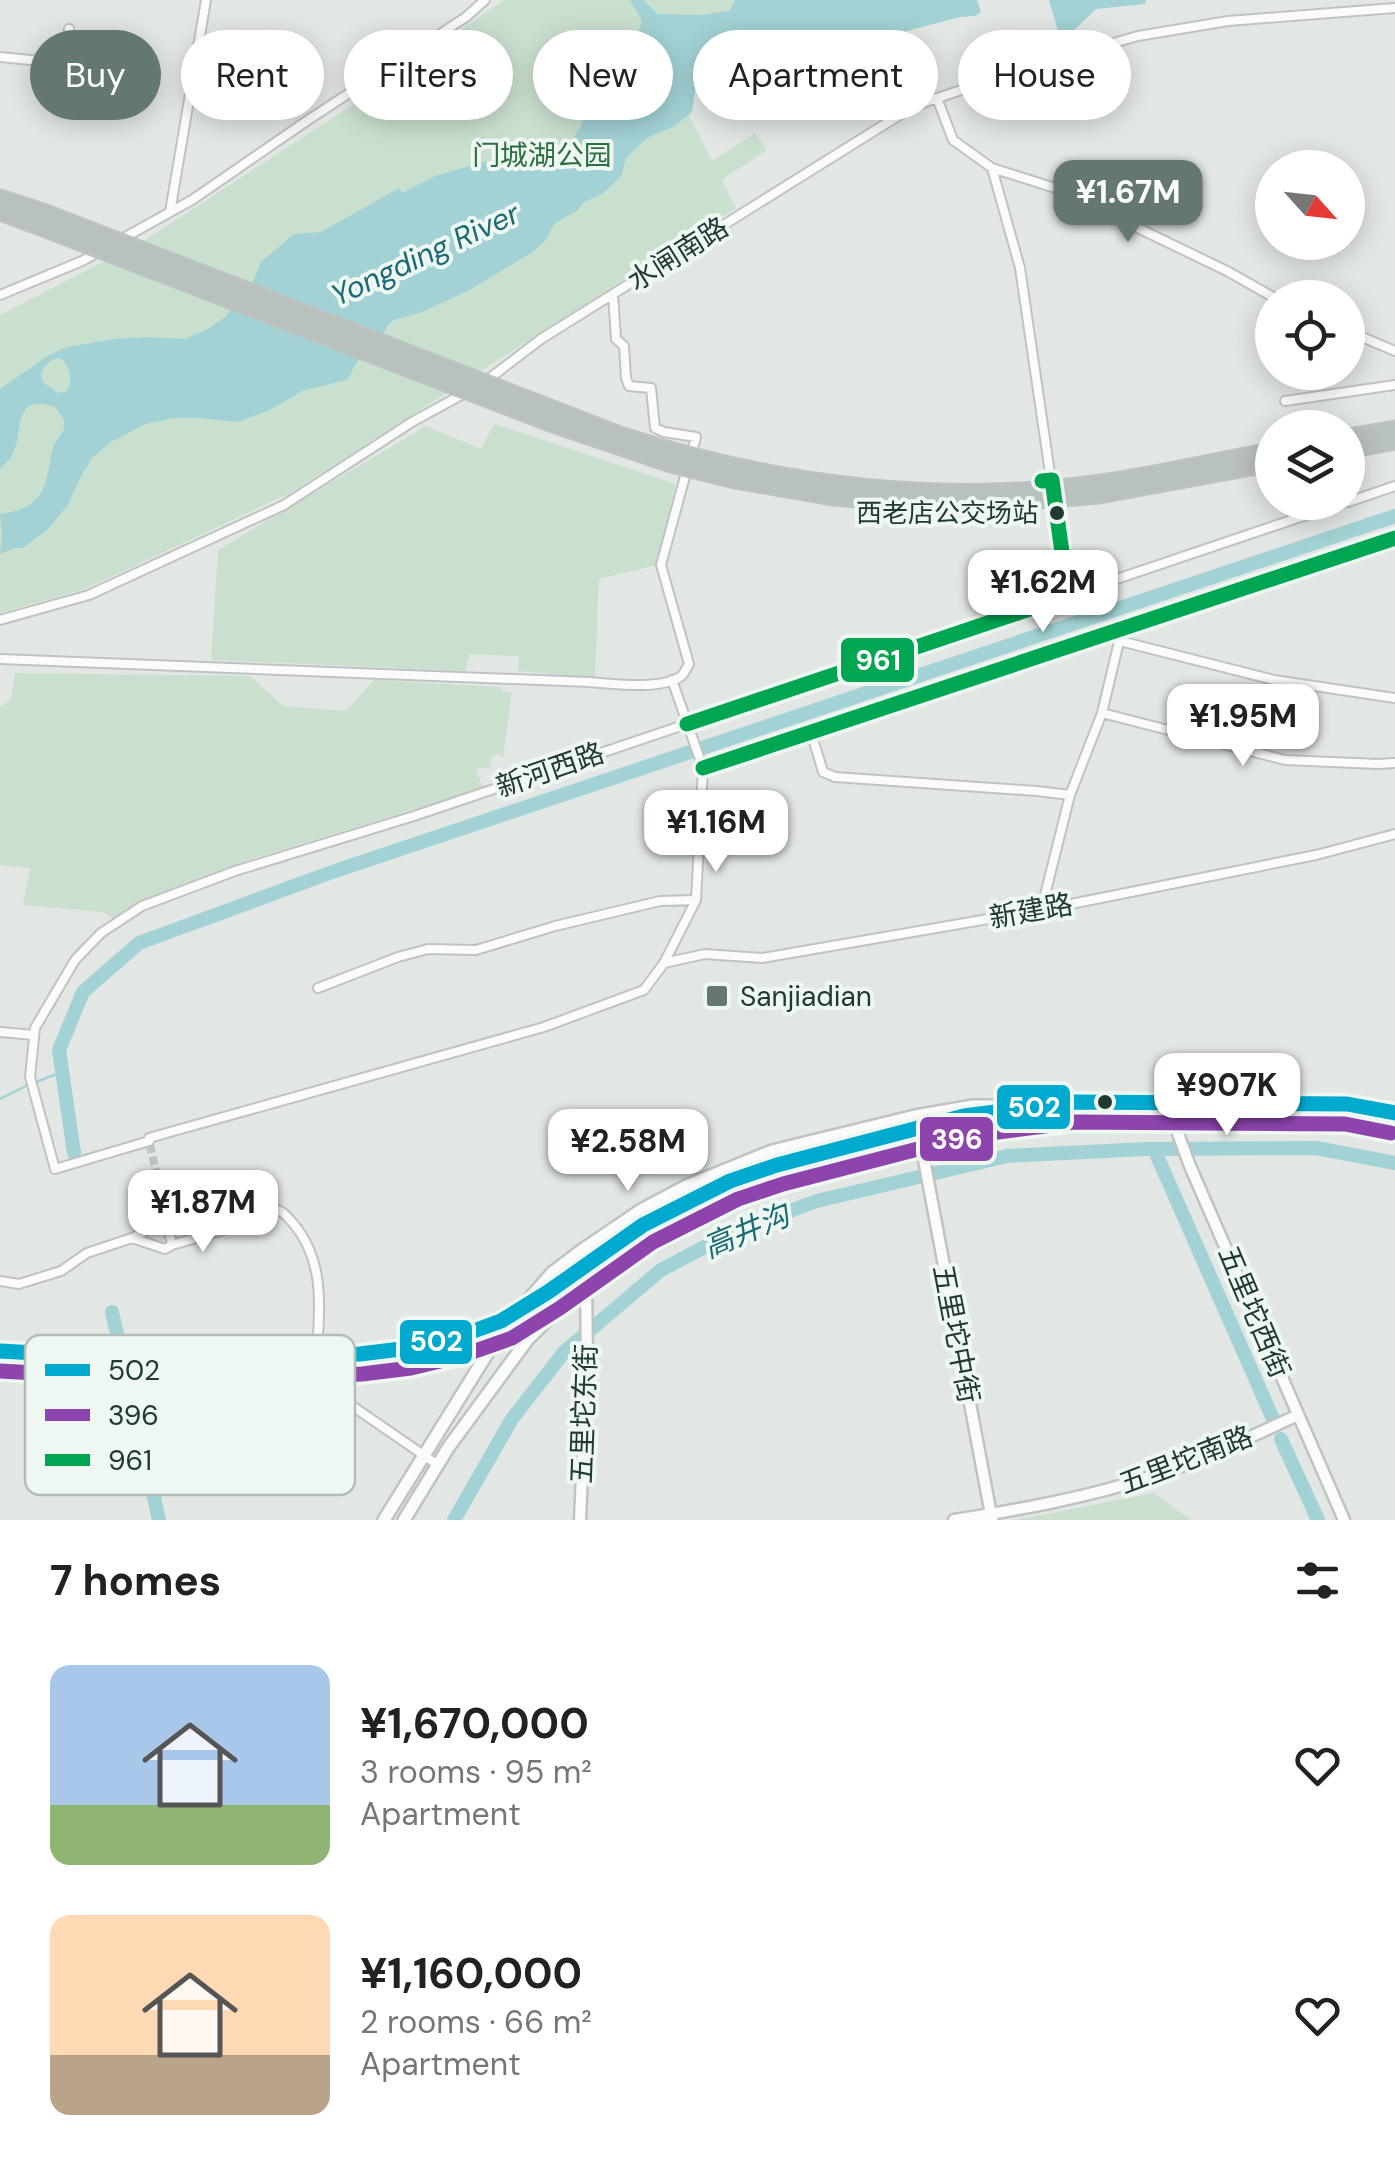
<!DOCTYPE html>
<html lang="en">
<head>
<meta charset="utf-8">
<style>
	body { margin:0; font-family:"DM Sans","Noto Sans SC",sans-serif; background:#f2f2f2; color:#222; height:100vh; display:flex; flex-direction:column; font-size:38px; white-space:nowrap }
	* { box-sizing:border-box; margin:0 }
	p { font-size:32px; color:#767676 }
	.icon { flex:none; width:55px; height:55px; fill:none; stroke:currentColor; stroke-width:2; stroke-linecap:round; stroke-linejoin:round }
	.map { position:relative; height:1520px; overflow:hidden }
	.sheet { display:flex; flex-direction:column; background:#fff; flex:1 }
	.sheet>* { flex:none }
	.top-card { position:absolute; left:30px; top:30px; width:1335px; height:90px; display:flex; gap:20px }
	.needle { width:65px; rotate:117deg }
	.tools { position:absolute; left:1255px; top:150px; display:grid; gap:20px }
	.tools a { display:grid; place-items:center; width:110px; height:110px; border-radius:50%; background:#fff; box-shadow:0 5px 25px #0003; font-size:50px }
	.price { position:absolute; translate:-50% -85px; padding:0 22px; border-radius:20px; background:#fff; color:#222; font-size:32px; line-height:65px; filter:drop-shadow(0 2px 5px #0008) }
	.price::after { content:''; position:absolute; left:50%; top:60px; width:30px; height:22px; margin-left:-15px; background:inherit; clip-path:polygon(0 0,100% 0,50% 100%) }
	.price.current { background:#647770; color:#fff }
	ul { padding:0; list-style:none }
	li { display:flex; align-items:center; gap:30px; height:250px; padding:0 50px }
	li span { display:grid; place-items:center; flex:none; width:280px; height:200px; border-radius:20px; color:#555 }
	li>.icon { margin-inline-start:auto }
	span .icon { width:120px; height:120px; fill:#fffc; stroke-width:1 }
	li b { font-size:42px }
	h2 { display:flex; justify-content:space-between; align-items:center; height:120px; padding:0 50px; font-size:42px }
	.tag { padding:0 35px; border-radius:45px; background:#fff; box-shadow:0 5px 25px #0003; font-size:35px; line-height:90px }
	.tag.current { background:#647770; color:#fff }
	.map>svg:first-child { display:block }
	.green { fill:#cae0cf }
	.water { fill:#a2d2d5; fill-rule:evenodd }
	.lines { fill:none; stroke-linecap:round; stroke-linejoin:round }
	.stream { stroke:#a2d2d5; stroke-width:2.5 }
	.river { stroke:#a2d2d5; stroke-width:14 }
	.minor-tunnel { stroke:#bbc4c0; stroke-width:8; stroke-dasharray:8 4; stroke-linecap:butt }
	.minor-casing { stroke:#bfc4c1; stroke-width:12 }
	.tertiary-casing { stroke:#bfc4c1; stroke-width:15 }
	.secondary-casing { stroke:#bec5c1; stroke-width:16 }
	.motorway-casing { stroke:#bbc4c1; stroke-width:19 }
	.minor { stroke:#fbfbfb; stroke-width:8 }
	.tertiary { stroke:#fbfbfb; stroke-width:10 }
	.secondary { stroke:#fbfbfb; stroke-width:11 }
	.motorway { stroke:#b9c1bf; stroke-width:14 }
	.primary-bridge-casing { stroke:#bbc4c1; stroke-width:18; stroke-linecap:butt }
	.motorway-bridge-casing { stroke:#bbc4c1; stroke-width:19; stroke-linecap:butt }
	.primary-bridge { stroke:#cdd4d1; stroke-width:12 }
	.motorway-bridge { stroke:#b9c1bf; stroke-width:14 }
	.bus-1-casing { stroke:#eff7f2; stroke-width:22 }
	.bus-2-casing { stroke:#eff7f2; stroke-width:22 }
	.bus-3-casing { stroke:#eff7f2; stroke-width:22 }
	.bus-1 { stroke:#00a9ce; stroke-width:15 }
	.bus-2 { stroke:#8e44ad; stroke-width:15 }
	.bus-3 { stroke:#00a651; stroke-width:15 }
	.bus-dot { fill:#203a31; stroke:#eff7f2; stroke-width:4 }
	.poi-dot { fill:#647770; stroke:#eff7f2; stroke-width:4 }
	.labels { text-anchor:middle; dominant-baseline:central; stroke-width:8; stroke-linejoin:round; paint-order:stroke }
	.bus-label { font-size:26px; fill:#203a31; stroke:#eff7f2; text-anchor:end }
	.park-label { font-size:28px; fill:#2b7041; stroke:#eff7f2 }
	.street-label { font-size:28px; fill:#203a31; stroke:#eff7f2 }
	.poi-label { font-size:28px; fill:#203a31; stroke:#eff7f2; text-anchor:start }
	.water-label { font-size:30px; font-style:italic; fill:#1b6b74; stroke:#eff7f2 }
	.key { fill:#eff7f2; stroke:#b1beb8; stroke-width:2.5 }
	.key-label { font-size:28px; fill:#203a31 }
	.line-badge { stroke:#eff7f2; stroke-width:4 }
	.badge-label { font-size:28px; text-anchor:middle; font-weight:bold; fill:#fff }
</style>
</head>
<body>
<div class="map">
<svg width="1395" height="1520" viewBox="0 0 1395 1520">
	<rect width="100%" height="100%" fill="#e2e7e4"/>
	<path class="green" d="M504,0H641L648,34L712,161L755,133L767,150L736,171L731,165L735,171L722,180L736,208L290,493L85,589L0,613V315L142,242L357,102Z
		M644,0H735L730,10L705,15L658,14Z
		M494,424L676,484L657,565L599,579L595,678L518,671L519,656L470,654L465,671L211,660L218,550L426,426L481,449Z
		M15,673L250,676L283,706L346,711L374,680L501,687L502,691L512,692L503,757L497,754L491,758V767L476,769L483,788L248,860L140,902L115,920L103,912L23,905L30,868L0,865V708L11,698Z
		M1153,1493L1192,1520H1015H1016Z"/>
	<path class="water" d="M630,0H644L658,14L704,15L730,10L735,0H977L981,12L975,16L960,17L895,34L790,33L739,42L704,59L698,69L692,112L675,126L647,138L626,158L621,176L602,194L584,202L578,210L554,224L546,240L534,251L468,291L419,313L394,320L387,326L383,335L357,362L347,380L304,390L272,409L238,422L201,418H174L146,424L111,442L93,457L83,472L67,506L48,529L23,548H14L0,554L2,534L0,514C14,512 28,509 37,498C51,482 47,461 55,443C56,441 63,432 64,429C66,420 60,413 55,407C9,392 26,434 11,457C8,461 4,465 0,469V389L49,355L68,347L115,339L145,337L185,339L208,329L225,317L253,281L261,262L294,234L321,232L399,188L402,193L435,176L483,162L533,171L545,168L563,155L581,126L590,95L640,29L642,20ZM60,358C70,365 73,381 67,391L58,393L44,383L41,376C43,366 50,359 60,358Z
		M1049,0H1146L1145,4L1096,9L1070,34L1060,37Z"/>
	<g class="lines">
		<path class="stream" d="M36,1082L62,1072
			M0,1099L28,1085"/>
		<path class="river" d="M1154,1149L1273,1419
			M74,1153L59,1050L83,992L139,943L335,871L1395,516
			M112,1312L159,1520
			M1281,1439L1318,1520
			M454,1520L512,1419L564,1352L661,1270L733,1232L817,1201L1007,1156L1146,1149L1316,1148L1395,1163"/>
		<path class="minor-tunnel" d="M150,1145L162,1198"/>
		<g class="minor-casing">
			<path id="minor" d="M0,57L51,62L66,48L69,29
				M937,98L953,140L992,168L1020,268L1068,596
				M992,168L1055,188L1227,271L1275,298
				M170,212L206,0
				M613,294L616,339L624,346L626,378L629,386L651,388L655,428L664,432L696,437L691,456
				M0,295L82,261L192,200L308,120L466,17L485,0
				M1348,331L1395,351
				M486,381L541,339L914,106L970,87L992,89L1082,62L1103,46L1138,36L1228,21L1395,8
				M1285,401L1395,385
				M1348,502L1395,486
				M0,620L89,595L284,505L412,422L465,393
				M1120,641L1274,680L1395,698
				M0,659L589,682C613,684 659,690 680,677C684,675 686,669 689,664L661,565L687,469
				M1102,713L1285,760L1378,764L1395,763
				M811,732L823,772L835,777L1037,791L1070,795
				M703,768L1395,538
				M1046,909L1045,895L1070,795L1102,713L1122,629
				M664,963L705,954L762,958L1046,909L1316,855L1395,834
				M318,988L398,957L428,949L476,950L555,926L660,901L695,900
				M0,1032L34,1035
				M149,1141L55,1169L30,1077L35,1028L75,960L101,933L142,906L235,871L414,816L1345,502
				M149,1141V1138L544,1027L644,990L664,963L696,900L703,768L672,680
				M162,1198L172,1245
				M132,1238L165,1249L172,1245L237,1226L243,1216C253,1213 265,1208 274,1209C284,1211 287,1217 293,1223C329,1266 318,1318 316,1370L318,1379L345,1401L438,1465
				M0,1281L19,1284L61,1271L87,1253L132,1238L167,1220"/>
		</g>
		<g class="tertiary-casing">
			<path id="tertiary" d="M1170,1112L1190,1166L1344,1520
				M922,1149L992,1520
				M580,1520L587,1359L586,1286
				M954,1520C1023,1509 1090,1497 1156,1475C1205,1459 1252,1436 1298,1415"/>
		</g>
		<g class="secondary-casing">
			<path id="secondary" d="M1054,1119L1170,1115L1327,1121L1395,1130
				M522,1307L552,1273L585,1248L641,1210L686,1186L772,1151L915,1116L973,1106H1023L1074,1102L1347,1104L1395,1113
				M384,1520L490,1349L505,1329
				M404,1520L448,1448L528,1339L563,1304L665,1236L734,1202L784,1185L984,1132L1021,1125"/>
		</g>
		<g class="motorway-casing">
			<path id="motorway" d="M0,198L46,213
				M0,212L30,223
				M1348,437L1395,429
				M1348,450L1395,441"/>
		</g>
		<use href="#minor" class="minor"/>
		<use href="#tertiary" class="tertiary"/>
		<use href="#secondary" class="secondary"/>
		<use href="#motorway" class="motorway"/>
		<g class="primary-bridge-casing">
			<path id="primary-bridge" d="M0,1351L197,1362L360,1354L409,1348L457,1337L501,1321L548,1292L643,1225L730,1181L777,1165L964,1116L1023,1106
				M0,1360L109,1368L206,1372L391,1361L448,1350L498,1333L539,1310L634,1242L687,1210L747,1185L809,1165L980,1123L1062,1118"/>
		</g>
		<g class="motorway-bridge-casing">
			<path id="motorway-bridge" d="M46,213L620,435C775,485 939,506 1101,483C1158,475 1215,461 1272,451
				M30,223L550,423L671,464L735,480L833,497L932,505H978L1099,495L1272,463"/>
		</g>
		<use href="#primary-bridge" class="primary-bridge"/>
		<use href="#motorway-bridge" class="motorway-bridge"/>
		<g class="bus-1-casing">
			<path id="bus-1" d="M0,1351L197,1362L360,1354L409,1348L457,1337L501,1321L548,1292L643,1225L730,1181L777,1165L964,1116L1074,1102L1347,1104L1395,1113"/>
		</g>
		<g class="bus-2-casing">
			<path id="bus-2" d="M0,1371L198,1382L362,1374L411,1368L461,1356L512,1338L560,1308L653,1242L738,1199L783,1184L968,1136L1075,1122L1345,1124L1391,1133"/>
		</g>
		<g class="bus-3-casing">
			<path id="bus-3" d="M1042,481L1052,480L1068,596
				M687,724L1068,596
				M703,768L1395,538"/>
		</g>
		<use href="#bus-1" class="bus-1"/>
		<use href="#bus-2" class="bus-2"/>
		<use href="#bus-3" class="bus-3"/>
	</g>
	<g class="bus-dot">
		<circle cx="1057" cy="513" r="9"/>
		<circle cx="1105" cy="1102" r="9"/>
	</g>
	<rect class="poi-dot" x="705" y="984" width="24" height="24" rx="5"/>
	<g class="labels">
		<g class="bus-label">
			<text x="1038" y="513">西老店公交场站</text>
		</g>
		<g class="park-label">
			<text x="542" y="155">门城湖公园</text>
		</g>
		<g class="street-label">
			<text transform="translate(678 254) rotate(-32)">水闸南路</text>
			<text transform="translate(550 770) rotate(-19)">新河西路</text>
			<text transform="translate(1031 911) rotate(-10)">新建路</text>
			<text transform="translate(1254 1312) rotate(67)">五里坨西街</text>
			<text transform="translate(956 1334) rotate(79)">五里坨中街</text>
			<text transform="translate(584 1414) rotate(-88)">五里坨东街</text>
			<text transform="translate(1186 1460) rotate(-21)">五里坨南路</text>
		</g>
		<g class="poi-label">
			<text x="740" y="996">Sanjiadian</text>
		</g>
		<g class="water-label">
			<text transform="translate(425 254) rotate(-25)">Yongding River</text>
			<text transform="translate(746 1231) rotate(-23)">高井沟</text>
		</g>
	</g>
	<rect x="25" y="1335" width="330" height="160" rx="15" class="key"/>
	<rect x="45" y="1364" width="45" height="12" fill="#00a9ce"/>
	<rect x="45" y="1409" width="45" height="12" fill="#8e44ad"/>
	<rect x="45" y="1454" width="45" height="12" fill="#00a651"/>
	<g class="key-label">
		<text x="108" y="1380">502</text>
		<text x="108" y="1425">396</text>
		<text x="108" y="1470">961</text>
	</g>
	<g class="line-badge">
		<rect x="839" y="636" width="77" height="48" rx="10" fill="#00a651"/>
		<rect x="995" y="1083" width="77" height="48" rx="10" fill="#00a9ce"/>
		<rect x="918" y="1115" width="77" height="48" rx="10" fill="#8e44ad"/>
		<rect x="398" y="1318" width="76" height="48" rx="10" fill="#00a9ce"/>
	</g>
	<g class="badge-label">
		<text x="878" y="670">961</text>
		<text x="1034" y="1117">502</text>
		<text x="957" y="1149">396</text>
		<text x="436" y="1351">502</text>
	</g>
</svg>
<div class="tools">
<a><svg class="needle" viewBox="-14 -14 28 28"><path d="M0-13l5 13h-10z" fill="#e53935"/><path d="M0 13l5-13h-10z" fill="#767676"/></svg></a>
<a><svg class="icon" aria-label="locate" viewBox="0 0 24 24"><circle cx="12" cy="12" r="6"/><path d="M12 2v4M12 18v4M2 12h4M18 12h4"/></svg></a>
<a><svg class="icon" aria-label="layers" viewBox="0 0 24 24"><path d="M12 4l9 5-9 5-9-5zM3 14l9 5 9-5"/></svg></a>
</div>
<b class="price current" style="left:1128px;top:245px">¥1.67M</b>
<b class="price" style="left:1043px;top:635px">¥1.62M</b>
<b class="price" style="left:1243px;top:769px">¥1.95M</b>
<b class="price" style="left:716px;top:875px">¥1.16M</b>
<b class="price" style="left:1227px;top:1138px">¥907K</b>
<b class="price" style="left:628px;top:1194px">¥2.58M</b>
<b class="price" style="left:203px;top:1255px">¥1.87M</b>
<div class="top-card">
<a class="tag current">Buy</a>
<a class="tag">Rent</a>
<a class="tag">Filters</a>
<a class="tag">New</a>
<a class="tag">Apartment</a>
<a class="tag">House</a>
</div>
</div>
<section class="sheet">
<h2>7 homes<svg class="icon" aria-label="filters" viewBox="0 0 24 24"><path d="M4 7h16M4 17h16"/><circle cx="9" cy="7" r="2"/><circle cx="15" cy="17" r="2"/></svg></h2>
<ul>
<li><span style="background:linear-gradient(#a9c7e8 70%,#8fb573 0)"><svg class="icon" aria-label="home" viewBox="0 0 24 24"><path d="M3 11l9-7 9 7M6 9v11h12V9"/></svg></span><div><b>¥1,670,000</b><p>3 rooms · 95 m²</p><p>Apartment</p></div><svg class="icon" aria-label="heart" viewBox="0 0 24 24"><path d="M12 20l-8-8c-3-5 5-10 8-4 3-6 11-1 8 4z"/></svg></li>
<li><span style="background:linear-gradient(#ffd9b3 70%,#b9a48a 0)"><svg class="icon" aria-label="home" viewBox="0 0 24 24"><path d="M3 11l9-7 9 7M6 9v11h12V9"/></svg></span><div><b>¥1,160,000</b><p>2 rooms · 66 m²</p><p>Apartment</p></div><svg class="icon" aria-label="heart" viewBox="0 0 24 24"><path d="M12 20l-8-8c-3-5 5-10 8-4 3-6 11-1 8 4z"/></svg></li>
</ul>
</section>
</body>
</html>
